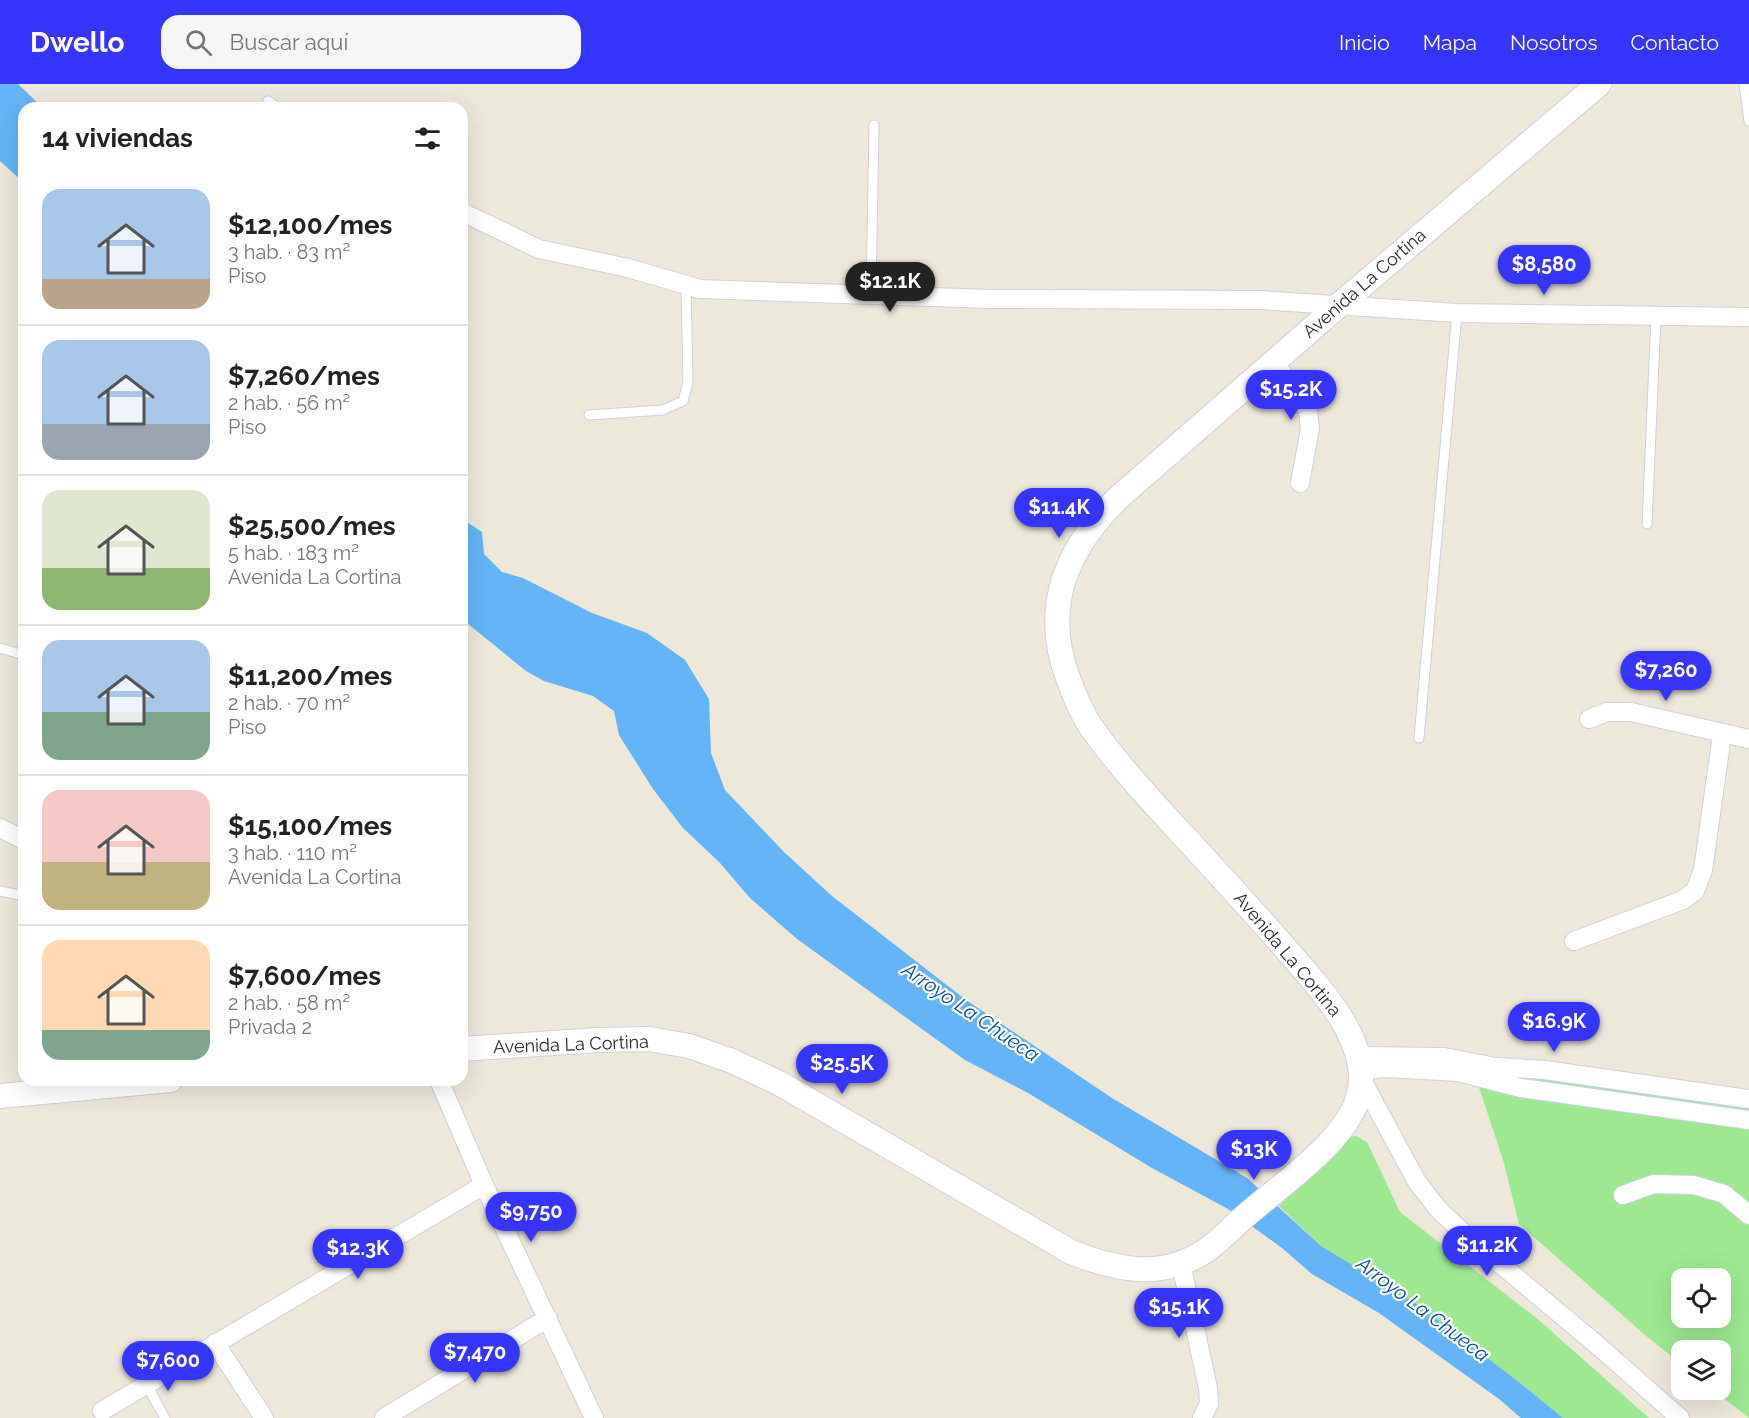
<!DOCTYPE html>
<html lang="es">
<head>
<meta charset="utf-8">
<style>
	body { margin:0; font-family:Raleway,sans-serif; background:#f6f6f6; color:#222; height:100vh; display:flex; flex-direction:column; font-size:22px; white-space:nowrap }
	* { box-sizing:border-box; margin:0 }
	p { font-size:20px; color:#767676 }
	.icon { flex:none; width:33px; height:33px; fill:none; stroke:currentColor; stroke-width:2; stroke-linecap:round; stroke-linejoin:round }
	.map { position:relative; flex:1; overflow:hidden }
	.sheet { position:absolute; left:18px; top:18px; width:450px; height:984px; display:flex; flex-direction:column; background:#fff; border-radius:18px; box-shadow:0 6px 24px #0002 }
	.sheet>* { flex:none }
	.buttons { position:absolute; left:1671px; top:1184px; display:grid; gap:12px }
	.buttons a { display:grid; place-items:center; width:60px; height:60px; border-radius:12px; background:#fff; box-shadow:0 6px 24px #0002; font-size:30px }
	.price { position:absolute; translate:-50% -51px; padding:0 14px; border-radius:21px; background:#3634ff; color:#fff; font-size:20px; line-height:39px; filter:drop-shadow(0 2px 3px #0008) }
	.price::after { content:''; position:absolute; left:50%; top:36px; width:18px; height:14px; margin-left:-9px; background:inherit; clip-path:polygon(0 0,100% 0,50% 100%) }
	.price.on { background:#222; color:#fff }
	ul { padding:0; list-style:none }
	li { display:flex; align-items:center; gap:18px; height:150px; padding:0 24px }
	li+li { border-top:2px solid #e0e0e0 }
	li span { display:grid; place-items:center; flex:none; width:168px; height:120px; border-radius:18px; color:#555 }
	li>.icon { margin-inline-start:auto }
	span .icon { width:72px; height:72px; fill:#fffc; stroke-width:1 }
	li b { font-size:26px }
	h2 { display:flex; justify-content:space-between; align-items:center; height:72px; padding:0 24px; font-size:26px }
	header { display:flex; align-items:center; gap:36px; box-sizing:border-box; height:84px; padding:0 30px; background:#3634ff; color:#fff }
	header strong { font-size:28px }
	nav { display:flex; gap:33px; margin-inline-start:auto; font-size:21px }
	.search { width:420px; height:54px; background:#f6f6f6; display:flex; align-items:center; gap:15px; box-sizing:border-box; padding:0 21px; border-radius:18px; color:#767676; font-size:22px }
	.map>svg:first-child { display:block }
	.green { fill:#9ee892; fill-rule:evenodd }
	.water { fill:#65b4f7 }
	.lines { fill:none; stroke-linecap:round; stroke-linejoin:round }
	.service-casing { stroke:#cfcfe3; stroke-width:11 }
	.minor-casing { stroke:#cfcfe3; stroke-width:20 }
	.secondary-casing { stroke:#cfcfe3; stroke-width:26 }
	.service { stroke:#fff; stroke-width:9 }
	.minor { stroke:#fff; stroke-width:18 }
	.secondary { stroke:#fff; stroke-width:24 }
	.labels { text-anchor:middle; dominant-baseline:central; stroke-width:4.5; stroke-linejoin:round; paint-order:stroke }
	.street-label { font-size:18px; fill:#292929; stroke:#fff }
	.water-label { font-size:20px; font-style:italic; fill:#044da3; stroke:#fff }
</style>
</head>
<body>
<header>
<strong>Dwello</strong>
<div class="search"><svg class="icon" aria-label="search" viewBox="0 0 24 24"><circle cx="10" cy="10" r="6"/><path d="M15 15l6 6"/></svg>Buscar aquí</div>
<nav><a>Inicio</a><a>Mapa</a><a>Nosotros</a><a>Contacto</a></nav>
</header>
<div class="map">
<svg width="1749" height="1334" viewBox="0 0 1749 1334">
	<rect width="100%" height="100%" fill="#ede8da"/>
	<path class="green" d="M1470,976L1749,1015V1334L1712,1305H1720V1266H1682L1681,1280L1645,1251L1519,1140L1504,1079ZM1682,1194H1720V1233H1682Z
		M1356,1052L1367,1058L1400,1128L1540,1237L1649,1334H1563L1519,1298L1415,1219L1321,1162L1279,1122L1348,1053Z"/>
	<path class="water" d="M0,0H18L43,24H24V99L0,77Z
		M462,435L482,448L484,470L502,488L523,494L592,529L647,549L685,576L709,615L711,669L725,706L784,768L832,812L966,916L1112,1014L1247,1094L1321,1162L1415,1219L1519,1298L1563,1334H1521L1499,1315L1379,1229L1312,1190L1282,1164L1228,1125L1152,1084L1028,1009L965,976L797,855L750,814L720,779L683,744L653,705L619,651L614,627L593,612L544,597L526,587L462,535Z"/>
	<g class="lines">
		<g class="service-casing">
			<path id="service" d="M1744,0L1749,37
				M268,17L278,24
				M871,210L874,41
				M589,331L663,326L683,317L688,298L686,202
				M1647,440L1656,232
				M0,564L24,571
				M1419,654L1457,229
				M0,807L24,812
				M146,1300L165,1334"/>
		</g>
		<g class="minor-casing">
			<path id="minor" d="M462,128L539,165L628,184L700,205L991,215L1260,216L1457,229L1749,233
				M1274,278L1308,326L1310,344L1300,399
				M1589,635L1607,628H1631L1749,655
				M0,744L24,756
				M1574,857L1683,816L1695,807L1703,786L1722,651
				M1357,972L1444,973L1496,983L1545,986L1749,1015
				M1360,986L1388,984L1458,988L1521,1004L1749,1036
				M439,996L484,1101L594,1334
				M1362,996L1417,1098L1439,1126L1468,1153L1596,1260L1680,1334
				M1623,1111L1654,1100L1694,1101L1724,1110L1749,1131
				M1181,1180L1208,1304L1209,1320L1202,1334
				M215,1259L264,1334
				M102,1327L484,1101
				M384,1334L548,1234"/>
		</g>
		<g class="secondary-casing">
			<path id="secondary" d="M462,965L599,956L649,955L689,962L732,977L779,999L1071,1168C1116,1186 1162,1196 1205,1167C1219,1158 1230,1145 1242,1135C1277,1103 1344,1060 1358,1014C1373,965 1329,915 1300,881C1260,835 1220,791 1179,747C1149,714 1117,680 1091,643C1081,628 1074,611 1068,594C1041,522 1067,464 1119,413L1338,222L1599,0
				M0,1012L170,996"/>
		</g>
		<use href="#service" class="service"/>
		<use href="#minor" class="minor"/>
		<use href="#secondary" class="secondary"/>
	</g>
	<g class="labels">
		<g class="street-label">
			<text transform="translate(1364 199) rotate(-41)">Avenida La Cortina</text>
			<text transform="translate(1288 870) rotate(50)">Avenida La Cortina</text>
			<text transform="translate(571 960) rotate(-2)">Avenida La Cortina</text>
		</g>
		<g class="water-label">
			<text transform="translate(971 928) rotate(34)">Arroyo La Chueca</text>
			<text transform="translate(1423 1225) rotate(37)">Arroyo La Chueca</text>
		</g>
	</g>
</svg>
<div class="buttons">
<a><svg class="icon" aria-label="locate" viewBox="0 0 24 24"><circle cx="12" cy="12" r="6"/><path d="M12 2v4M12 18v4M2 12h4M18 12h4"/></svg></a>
<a><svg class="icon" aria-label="layers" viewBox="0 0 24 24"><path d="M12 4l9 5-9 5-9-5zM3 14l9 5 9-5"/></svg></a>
</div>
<b class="price" style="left:1544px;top:212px">$8,580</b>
<b class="price on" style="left:890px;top:229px">$12.1K</b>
<b class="price" style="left:1291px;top:337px">$15.2K</b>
<b class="price" style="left:1059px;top:455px">$11.4K</b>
<b class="price" style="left:1666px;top:618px">$7,260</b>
<b class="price" style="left:1554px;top:969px">$16.9K</b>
<b class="price" style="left:842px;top:1011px">$25.5K</b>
<b class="price" style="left:1254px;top:1097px">$13K</b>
<b class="price" style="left:531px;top:1159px">$9,750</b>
<b class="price" style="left:1487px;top:1193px">$11.2K</b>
<b class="price" style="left:358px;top:1196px">$12.3K</b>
<b class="price" style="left:1179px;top:1255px">$15.1K</b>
<b class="price" style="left:475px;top:1300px">$7,470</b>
<b class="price" style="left:168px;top:1308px">$7,600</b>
<section class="sheet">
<h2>14 viviendas<svg class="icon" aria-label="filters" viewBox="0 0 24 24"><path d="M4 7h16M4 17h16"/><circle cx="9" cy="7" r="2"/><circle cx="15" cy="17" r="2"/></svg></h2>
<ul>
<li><span style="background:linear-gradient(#a9c7e8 75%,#b9a48a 0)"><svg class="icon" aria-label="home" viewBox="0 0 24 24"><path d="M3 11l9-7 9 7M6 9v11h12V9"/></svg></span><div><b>$12,100/mes</b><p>3 hab. · 83 m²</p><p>Piso</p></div></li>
<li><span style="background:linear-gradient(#a9c7e8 70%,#9aa5b1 0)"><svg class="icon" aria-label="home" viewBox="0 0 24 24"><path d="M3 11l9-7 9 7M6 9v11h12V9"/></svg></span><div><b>$7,260/mes</b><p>2 hab. · 56 m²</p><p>Piso</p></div></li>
<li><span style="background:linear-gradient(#dfe7d0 65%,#8fb573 0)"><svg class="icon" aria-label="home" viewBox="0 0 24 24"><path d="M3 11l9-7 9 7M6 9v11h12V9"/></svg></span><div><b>$25,500/mes</b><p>5 hab. · 183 m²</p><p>Avenida La Cortina</p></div></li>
<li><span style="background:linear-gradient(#a9c7e8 60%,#7fa58c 0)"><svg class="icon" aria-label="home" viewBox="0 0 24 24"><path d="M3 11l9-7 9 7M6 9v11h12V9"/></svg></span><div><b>$11,200/mes</b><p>2 hab. · 70 m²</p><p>Piso</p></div></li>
<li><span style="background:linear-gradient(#f6c9c9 60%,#c2b280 0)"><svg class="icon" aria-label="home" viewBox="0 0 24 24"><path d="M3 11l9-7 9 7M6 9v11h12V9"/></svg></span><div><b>$15,100/mes</b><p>3 hab. · 110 m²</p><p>Avenida La Cortina</p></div></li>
<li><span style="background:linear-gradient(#ffd9b3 75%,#7fa58c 0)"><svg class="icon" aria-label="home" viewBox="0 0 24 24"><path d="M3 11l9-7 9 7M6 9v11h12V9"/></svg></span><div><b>$7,600/mes</b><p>2 hab. · 58 m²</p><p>Privada 2</p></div></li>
</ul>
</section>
</div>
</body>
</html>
